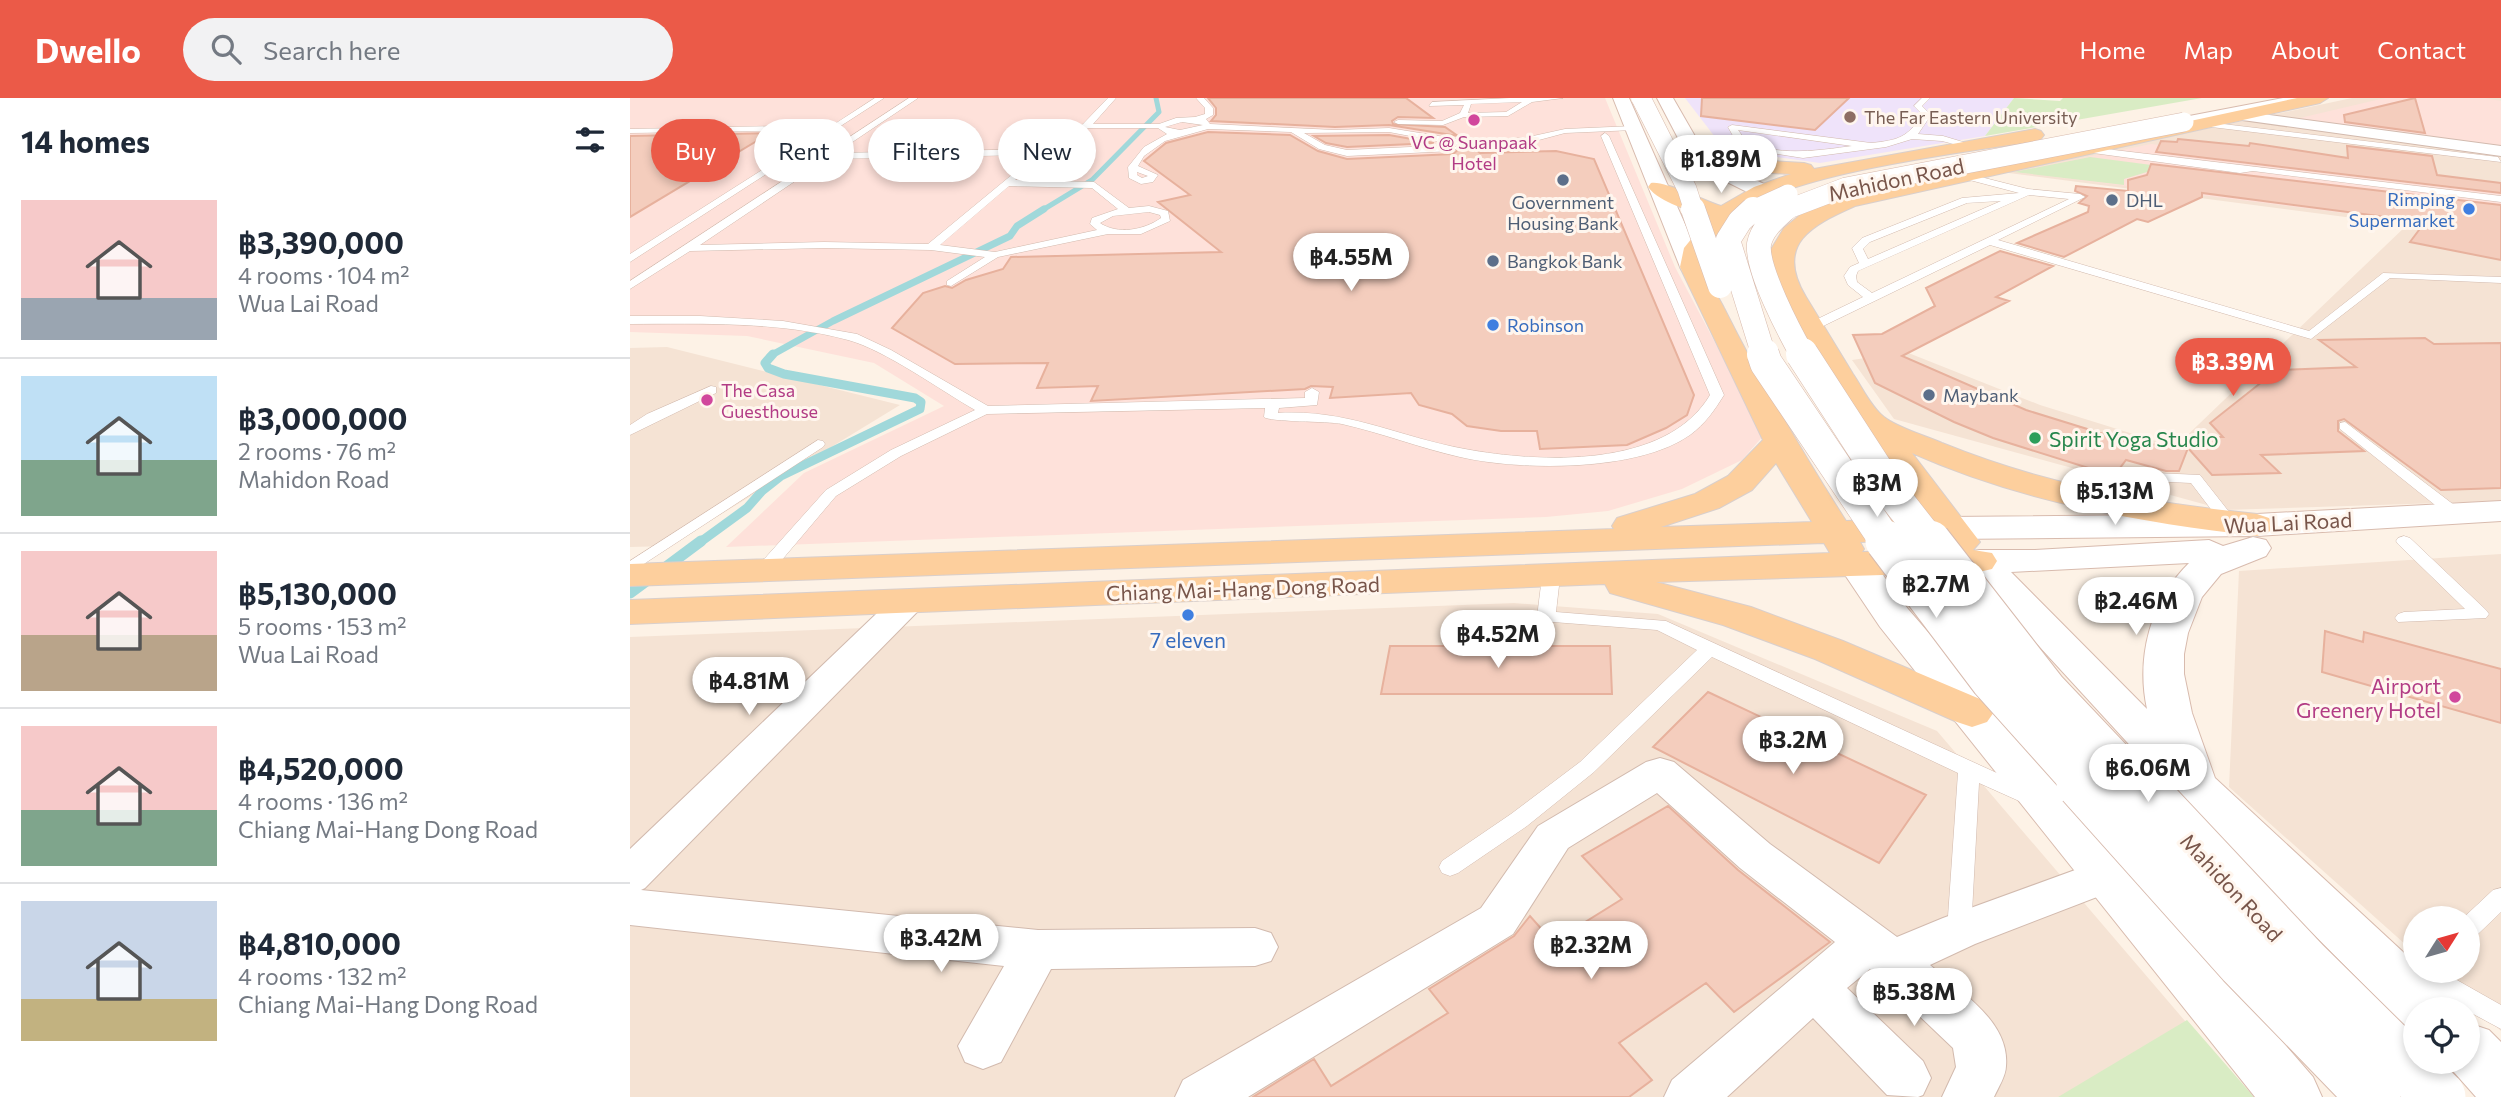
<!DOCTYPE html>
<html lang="en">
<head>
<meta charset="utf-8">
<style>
	body { margin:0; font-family:Commissioner,sans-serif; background:#f2f2f3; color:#1f2937; height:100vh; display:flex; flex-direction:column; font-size:26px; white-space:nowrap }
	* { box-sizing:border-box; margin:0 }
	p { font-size:23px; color:#747a83 }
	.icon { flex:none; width:38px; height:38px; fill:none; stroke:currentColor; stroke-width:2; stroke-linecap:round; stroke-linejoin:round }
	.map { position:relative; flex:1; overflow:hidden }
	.sheet { display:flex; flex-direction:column; background:#fff; width:630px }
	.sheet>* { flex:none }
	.top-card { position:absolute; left:21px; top:21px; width:665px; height:63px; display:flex; gap:14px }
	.needle { width:46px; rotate:53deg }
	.fabs { position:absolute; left:1773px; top:808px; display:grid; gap:14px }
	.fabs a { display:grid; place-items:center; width:77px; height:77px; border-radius:50%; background:#fff; box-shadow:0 4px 10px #0003; font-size:35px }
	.price { position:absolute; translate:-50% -60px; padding:0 16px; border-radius:24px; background:#fff; color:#222; font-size:23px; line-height:46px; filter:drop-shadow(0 2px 4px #0008) }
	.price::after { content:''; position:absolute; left:50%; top:42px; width:21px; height:16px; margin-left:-10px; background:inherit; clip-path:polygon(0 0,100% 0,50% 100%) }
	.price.current { background:#eb5a48; color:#fff }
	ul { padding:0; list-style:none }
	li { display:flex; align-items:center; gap:21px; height:175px; padding:0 21px }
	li+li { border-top:2px solid #e0e1e3 }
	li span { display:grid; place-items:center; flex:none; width:196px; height:140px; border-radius:0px; color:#555 }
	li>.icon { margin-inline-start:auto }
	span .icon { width:84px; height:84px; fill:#fffc; stroke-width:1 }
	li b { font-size:30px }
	h2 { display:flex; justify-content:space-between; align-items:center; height:84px; padding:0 21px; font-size:30px }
	.pill { padding:0 24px; border-radius:32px; background:#fff; box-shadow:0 4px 10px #0003; font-size:24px; line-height:63px }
	.pill.current { background:#eb5a48; color:#fff }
	header { display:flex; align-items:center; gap:42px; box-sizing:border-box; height:98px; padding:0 35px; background:#eb5a48; color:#fff }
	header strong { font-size:33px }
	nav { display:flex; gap:38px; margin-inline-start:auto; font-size:24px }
	.search { width:490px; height:63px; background:#f2f2f3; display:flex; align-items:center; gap:18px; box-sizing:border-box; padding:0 24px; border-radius:38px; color:#747a83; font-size:26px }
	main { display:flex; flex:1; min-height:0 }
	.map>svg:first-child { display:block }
	.residential { fill:#f5e3d4 }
	.commercial { fill:#fee1da }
	.education { fill:#efe3fa }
	.green { fill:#d9ecc4 }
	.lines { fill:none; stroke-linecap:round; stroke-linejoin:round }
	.stream-far3 { stroke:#a0d8da; stroke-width:5 }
	.stream-far2 { stroke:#a0d8da; stroke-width:7 }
	.stream-far1 { stroke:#a0d8da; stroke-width:9 }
	.stream { stroke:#a0d8da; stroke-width:11 }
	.building { fill:#f4cdbd; stroke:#e7b19d; stroke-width:2 }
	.service-casing { stroke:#d2baae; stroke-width:1 }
	.minor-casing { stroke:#d2baae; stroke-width:2 }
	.secondary-casing { stroke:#d8bbae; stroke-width:2 }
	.primary-casing { stroke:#d9cfcc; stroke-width:2 }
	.service { fill:#fff; fill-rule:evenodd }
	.minor { fill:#fff; fill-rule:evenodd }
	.secondary { fill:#fff; fill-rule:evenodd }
	.primary { fill:#fdcf9d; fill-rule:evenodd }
	.secondary-bridge-far4-casing { stroke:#d8bbae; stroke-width:20; stroke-linecap:butt }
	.secondary-bridge-far3-casing { stroke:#d8bbae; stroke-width:25; stroke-linecap:butt }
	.secondary-bridge-far2-casing { stroke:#d8bbae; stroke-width:33; stroke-linecap:butt }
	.secondary-bridge-far1-casing { stroke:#d8bbae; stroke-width:43; stroke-linecap:butt }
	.secondary-bridge-casing { stroke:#d8bbae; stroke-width:55; stroke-linecap:butt }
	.secondary-bridge-far4 { stroke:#fff; stroke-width:19 }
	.secondary-bridge-far3 { stroke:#fff; stroke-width:24 }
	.secondary-bridge-far2 { stroke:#fff; stroke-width:32 }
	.secondary-bridge-far1 { stroke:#fff; stroke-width:41 }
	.secondary-bridge { stroke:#fff; stroke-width:53 }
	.education-dot { fill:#8d6e63; stroke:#fff6ee; stroke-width:2.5 }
	.hotel-dot { fill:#d1479c; stroke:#fff6ee; stroke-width:2.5 }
	.service-dot { fill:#5c6f8a; stroke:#fff6ee; stroke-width:2.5 }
	.shop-dot { fill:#3f7fe0; stroke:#fff6ee; stroke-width:2.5 }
	.leisure-dot { fill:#2e9e5b; stroke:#fff6ee; stroke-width:2.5 }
	.labels { text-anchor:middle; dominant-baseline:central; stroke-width:6; stroke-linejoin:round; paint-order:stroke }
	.far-education-label { font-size:18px; fill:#785e54; stroke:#fff6ee; text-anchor:start }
	.far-hotel-label { font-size:18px; fill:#b23c85; stroke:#fff6ee }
	.far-shop-label { font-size:18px; fill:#366cbe; stroke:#fff6ee; text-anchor:end }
	.far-service-label { font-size:18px; fill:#4e5e75; stroke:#fff6ee; text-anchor:start }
	.street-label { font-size:21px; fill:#78554a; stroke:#fff6ee }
	.leisure-label { font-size:21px; fill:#27864d; stroke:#fff6ee; text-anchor:start }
	.shop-label { font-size:21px; fill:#366cbe; stroke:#fff6ee }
	.hotel-label { font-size:21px; fill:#b23c85; stroke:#fff6ee; text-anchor:end }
</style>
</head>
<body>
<header>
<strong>Dwello</strong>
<div class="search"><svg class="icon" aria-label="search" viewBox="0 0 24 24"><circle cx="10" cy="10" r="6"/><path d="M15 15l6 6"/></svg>Search here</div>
<nav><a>Home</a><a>Map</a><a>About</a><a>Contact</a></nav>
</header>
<main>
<section class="sheet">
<h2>14 homes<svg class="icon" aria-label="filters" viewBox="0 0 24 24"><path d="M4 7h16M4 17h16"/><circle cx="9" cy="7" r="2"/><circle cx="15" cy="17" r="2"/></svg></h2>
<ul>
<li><span style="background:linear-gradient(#f6c9c9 70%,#9aa5b1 0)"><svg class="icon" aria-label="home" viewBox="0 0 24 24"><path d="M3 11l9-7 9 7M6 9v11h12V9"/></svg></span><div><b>฿3,390,000</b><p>4 rooms · 104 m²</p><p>Wua Lai Road</p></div></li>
<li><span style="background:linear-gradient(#bfe0f5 60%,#7fa58c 0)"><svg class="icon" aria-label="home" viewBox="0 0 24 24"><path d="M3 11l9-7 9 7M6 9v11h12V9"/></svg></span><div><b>฿3,000,000</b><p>2 rooms · 76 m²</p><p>Mahidon Road</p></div></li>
<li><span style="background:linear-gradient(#f6c9c9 60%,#b9a48a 0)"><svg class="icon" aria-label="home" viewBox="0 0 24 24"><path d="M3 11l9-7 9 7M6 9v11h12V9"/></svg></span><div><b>฿5,130,000</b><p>5 rooms · 153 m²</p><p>Wua Lai Road</p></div></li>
<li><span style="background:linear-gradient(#f6c9c9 60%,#7fa58c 0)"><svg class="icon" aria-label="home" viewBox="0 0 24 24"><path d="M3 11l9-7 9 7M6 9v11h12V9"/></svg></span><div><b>฿4,520,000</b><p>4 rooms · 136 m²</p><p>Chiang Mai-Hang Dong Road</p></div></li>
<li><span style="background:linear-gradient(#c9d6e8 70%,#c2b280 0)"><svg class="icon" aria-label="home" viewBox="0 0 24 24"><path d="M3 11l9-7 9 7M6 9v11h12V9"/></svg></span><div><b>฿4,810,000</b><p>4 rooms · 132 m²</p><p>Chiang Mai-Hang Dong Road</p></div></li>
</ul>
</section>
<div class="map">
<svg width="1871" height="999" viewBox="0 0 1871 999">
	<rect width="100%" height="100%" fill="#fdf2e6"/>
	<path class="residential" d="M1722,0H1871V403L1595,412L1264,321L1222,262L1276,254L1410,307L1545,349L1777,127L1371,74Z
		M37,249L270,307L39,448L0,449V250Z
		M1871,456V933L1805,873H1838V821H1785V855L1599,689L1609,473Z
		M884,505L1028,516L1307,633L1620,999H0V539Z"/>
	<path class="commercial" d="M0,0H975L1045,169L1134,337L1112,362L1052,391L978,413L916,419L96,449L174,375L314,308L244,265L117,238L0,234Z
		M1755,0H1855L1871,3V52L1653,24Z
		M1521,46L1871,92V137L1842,131L1384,74Z"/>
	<path class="education" d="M1055,0H1384L1355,38L1190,65L1095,52Z"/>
	<path class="green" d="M1384,0L1430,3L1433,0H1572L1355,38Z
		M1460,59L1606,78L1604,86L1517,74L1494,81V87L1384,74Z
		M1557,922L1624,999H1428Z"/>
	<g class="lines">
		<path class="stream-far3" d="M411,113L462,82L529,14L526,0"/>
		<path class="stream-far2" d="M140,258L203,223L380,138L387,128L414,111"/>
		<path class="stream-far1" d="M69,445L117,410L132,393L151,378L290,311L291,304L285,300L154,276L138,270L135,265L143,256"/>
		<path class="stream" d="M32,472L71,443
			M0,495L19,481"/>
	</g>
	<path class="building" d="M578,0H776L803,20L768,19L762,23L763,26L815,29L828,38L759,27L705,29L581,23L586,17V10Z
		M1072,0H1219L1185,32L1071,18Z
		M1785,0L1795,35L1715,24L1714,17Z
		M578,34L660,37L688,53L717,61L823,56L830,50H844L850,55L926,53L964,61L1064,297L1057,317L1036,330L997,347L910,351L907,333H871L837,328L822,316L789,307L781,295L700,300L703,289L681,288L675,291L461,303L468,288L407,290L418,265L325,266L262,230L293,195L315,188L322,190L336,182L373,171L381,159L591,154L528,104L560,97L514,63L536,45Z
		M140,35L0,119V38Z
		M759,37L804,45L717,49L696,45L684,38Z
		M1548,41L1619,48L1620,45L1718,60L1717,48L1802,58L1807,77L1871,85V95L1526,54L1531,43L1547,44Z
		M1521,66L1871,107V162L1780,144L1795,124L1572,95V99L1518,124L1507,121L1434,159L1387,145L1458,114L1459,108L1449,105L1457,98L1445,93L1446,88L1498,93V82L1517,77Z
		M1370,153L1423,168L1366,199L1379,203L1272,258L1396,312L1509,347L1578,345L1572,339H1593L1580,325L1647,272L1726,269L1689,242L1795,240L1804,246L1871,245V390L1811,392L1714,321L1708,323V333L1734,353L1631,357L1650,375L1582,377L1558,350L1549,373H1536L1496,362L1484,378L1363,340L1324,324L1245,285L1223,237L1252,236L1305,208L1296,190Z
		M1695,533L1733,544L1734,534L1871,571V625L1692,574Z
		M760,548H980L982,596H751Z
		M1078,594L1296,697L1249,765L1023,649Z
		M1038,708L1108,772L1200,844L1104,914L1076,885L989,945L1022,982L999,999H623L684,961L701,988L818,915L799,891L884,838L900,818L923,844L992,801L952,758Z"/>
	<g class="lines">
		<g class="service-casing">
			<path id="service" d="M245,0H254L0,164V156L195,32L0,35V31L203,27Z
				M279,0H288L206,55L414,51L453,26L478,0H486L463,26H529L546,20L565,19L575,16V10L566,0H574L583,10V17L576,21L580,26L705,32L759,30L833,42L894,40L935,31L1004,28L1008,30L1004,32L935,35L894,46L833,48L759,34L674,35L695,47L717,52L823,47L827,50L823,53L717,58L689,51L661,34L578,31L535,43L514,58L508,68L528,77L523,84L511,86L499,80L498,69L514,49L537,36L528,30H458L404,66L385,82L464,84L499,110L519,108L538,113L540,123L511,136H478L368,159L321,188L317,187V183L355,159L301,152L194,150L60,153L0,191V183ZM552,24L573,27L550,32L535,29ZM406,57L298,146L194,144L70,147L198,61ZM507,74L518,78L512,80L507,77ZM379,88L462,90L488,111L462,120L460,126L467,132L365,154L310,147ZM519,114L530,117L531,120C514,132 488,137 470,125L483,118Z
				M880,0H933L902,4L878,18L834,19L813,27L768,26L764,24L768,22L812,23L830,15L834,7L799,8L802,4ZM892,4L876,14L838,15L841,6Z
				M1292,0H1300L1292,8L1301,17L1288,36L1313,38L1343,47V51L1312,43L1282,41L1256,49L1173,60L1116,51L1107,45L1098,29L1102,27L1241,45C1269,42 1276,40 1293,17L1284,8ZM1108,32L1222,48C1192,52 1126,63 1108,32Z
				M1576,24L1868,59L1871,64L1573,28Z
				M975,35L979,38L1094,297C1084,313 1075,326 1060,337C1008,374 890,373 830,359C790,350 752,335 712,326C697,323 639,324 634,319L635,310L357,316L271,358L206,398L140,476L134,477L126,472L128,468L196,392L261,352L345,312C310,292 255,252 218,242C149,223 71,226 0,226V218H70L153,223L227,236L261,252L358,308L675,300V294L682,290L689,294L687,307L649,310L648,315C719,311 768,339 835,351C910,365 1036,371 1080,297L971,38Z
				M1459,49L1871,98V104L1623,73L1610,75L1456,54Z
				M1335,75L1398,91L1450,96L1455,99L1368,142L1679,233L1753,175L1871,179V185L1760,180L1681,241L1360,147L1185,232H1177V226L1233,199L1218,187L1214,178L1220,169L1229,165L1222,150L1232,140L1332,100L1389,95L1332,80L1330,78ZM1399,97L1439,101L1242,195L1227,184L1226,178L1228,173ZM1371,103L1238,161L1233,151L1240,144L1337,105Z
				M81,288L86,289V295L0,337V327L17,316Z
				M1715,324L1832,413L1834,416L1832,419H1820L1710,331V325Z
				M188,342L193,343L195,346L193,349L0,475V463Z
				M1525,375L1570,377L1607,424L1605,427H1593L1561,385L1520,383L1517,380Z
				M1774,438L1780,440L1856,512L1859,516L1856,520L1768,524L1765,520L1768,516L1774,514L1835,511L1768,446L1766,443L1768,440Z
				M921,474L930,479L926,514L1036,523L1406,693L1409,699L1406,705L1398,707L1349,685L1341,833L1338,840L1329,843L1320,840L1317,833L1328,675L1082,559L964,674L897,728L828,775L820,778L812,775L809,769L812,763L881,716L950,664L1067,552L1027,532L910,523L907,519L912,479Z
				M1871,790V814L1847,837L1838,840V821H1832L1863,792Z
				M1785,865V873H1811L1871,907V931L1797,891L1791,893L1782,890L1778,874Z"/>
		</g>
		<g class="minor-casing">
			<path id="minor" d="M1610,13L1871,48V58L1605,21L1602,18L1605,15Z
				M279,493L291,496L296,503L291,510L15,790L11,792L408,832L625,830L641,835L648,849L641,863L625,868L421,871L371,964L353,971L335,964L328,948L374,868L0,827V751L267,496Z
				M1030,660L1044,664L1140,746L1267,839L1313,820L1478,760L1493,765L1500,777L1493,789L1345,846L1300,867C1329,893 1380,923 1376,968C1376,978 1368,990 1364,999H1312L1326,969L1323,950L1240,871L1217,890L1293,963L1301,980L1293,997L1288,999L1257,997L1183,920L1097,999H1034L1042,982L1205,844L1110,770L1027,695L938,750L883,836L618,999H545L553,982L851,810L908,728L1016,664Z"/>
		</g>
		<g class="secondary-casing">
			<path id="secondary" d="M983,0H999L1074,169L1071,174L1062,176L1053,174L1050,169Z
				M1027,0H1043L1066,40L1085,63L1179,107L1182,112L1179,117H1163L1071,71L1049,42Z
				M1653,0H1687L1679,5L1554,29L1545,24L1554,19Z
				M1871,403V423L1627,438L1318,441L1305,438L1300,430L1305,422L1318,419L1627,416Z
				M1623,439L1636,442L1641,450L1636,458L1591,476L1572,499L1558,535L1554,556V576L1562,615L1585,680L1785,865V873H1794L1817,894L1825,912H1785V933L1777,930L1551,703L1331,463L1336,455L1349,452H1405L1579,442L1593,448ZM1559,465C1520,503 1506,560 1517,611L1381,474Z
				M1225,454L1238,457L1278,511L1683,979L1692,999H1625L1250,529L1207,465L1212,457Z
				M1838,925L1859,932L1871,944V999H1846L1815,964H1838Z"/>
		</g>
		<g class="primary-casing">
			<path id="primary" d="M1667,0H1698L1690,5L1225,108C1182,127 1144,146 1176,199C1192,225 1207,250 1223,276C1232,289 1241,309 1254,319C1266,329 1296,338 1312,345C1418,388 1514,404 1627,416L1639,420L1645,427L1639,434L1627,438C1507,424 1393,404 1282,355L1350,444L1343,452L1362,455L1367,463L1362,471L1349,474L1026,484L1121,509L1213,543L1357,604L1364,614L1357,624L1342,629L1327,624L1185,561L1093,527L980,495L975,486L0,526V502L1200,455L1194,445L0,488V466L984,431L982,428L987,420L1065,396L1098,378L1133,342L1050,169L1054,150L1080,118C1060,112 1031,106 1018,89L1021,85C1033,82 1075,103 1091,108L1124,89L1161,76L1122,74L1059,58L1056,54L1059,50L1066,48L1122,62L1174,65L1181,67L1184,71L1405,31L1411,33L1414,37L1411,41L1405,43C1345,53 1136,77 1106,122C1091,125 1074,151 1074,167C1075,180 1089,199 1094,210C1131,284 1172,354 1216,423L1296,420L1207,298L1143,185L1140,153L1154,130L1175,113L1211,98ZM1146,365L1182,424L1031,429L1089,410L1122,392ZM1311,441L1322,452L1232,454L1234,451L1230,444Z"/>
		</g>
		<use href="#service" class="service"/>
		<use href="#minor" class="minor"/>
		<use href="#secondary" class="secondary"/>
		<use href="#primary" class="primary"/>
		<g class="secondary-bridge-far4-casing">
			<path id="secondary-bridge-far4" d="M1011,0L1057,91L1064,113
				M1121,113L1158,96
				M1153,113L1216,89L1554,24"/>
		</g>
		<g class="secondary-bridge-far3-casing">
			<path id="secondary-bridge-far3" d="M1063,111L1090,188
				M1123,111L1110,123L1098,142L1134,258
				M1155,111C1144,121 1132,131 1129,146C1126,171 1160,235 1173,258"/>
		</g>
		<g class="secondary-bridge-far2-casing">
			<path id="secondary-bridge-far2" d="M1133,256L1136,265L1257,445
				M1172,256L1264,398L1301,445"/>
		</g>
		<g class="secondary-bridge-far1-casing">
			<path id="secondary-bridge-far1" d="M1256,443L1361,582L1455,687
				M1300,443L1416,592L1506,687"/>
		</g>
		<g class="secondary-bridge-casing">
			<path id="secondary-bridge" d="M1453,685L1613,864L1744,999
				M1504,685L1674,866L1809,999"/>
		</g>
		<use href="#secondary-bridge-far4" class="secondary-bridge-far4"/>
		<use href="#secondary-bridge-far3" class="secondary-bridge-far3"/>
		<use href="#secondary-bridge-far2" class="secondary-bridge-far2"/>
		<use href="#secondary-bridge-far1" class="secondary-bridge-far1"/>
		<use href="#secondary-bridge" class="secondary-bridge"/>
	</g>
	<circle class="education-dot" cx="1220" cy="19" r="7"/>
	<g class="hotel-dot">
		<circle cx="844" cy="22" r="7"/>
		<circle cx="77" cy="302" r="7"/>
		<circle cx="1825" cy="599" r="7"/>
	</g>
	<g class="service-dot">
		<circle cx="933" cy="82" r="7"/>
		<circle cx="1482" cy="102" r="7"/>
		<circle cx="863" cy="163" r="7"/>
		<circle cx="1299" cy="297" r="7"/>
	</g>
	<g class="shop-dot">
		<circle cx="1839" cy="111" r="7"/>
		<circle cx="863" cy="227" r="7"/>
		<circle cx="558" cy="517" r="7"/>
	</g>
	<circle class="leisure-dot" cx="1405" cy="340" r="7"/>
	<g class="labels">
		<g class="far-education-label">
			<text x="1234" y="19">The Far Eastern University</text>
		</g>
		<g class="far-hotel-label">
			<text x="844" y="44">VC @ Suanpaak<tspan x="844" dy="21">Hotel</tspan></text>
			<text x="91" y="292" text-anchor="start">The Casa<tspan x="91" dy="21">Guesthouse</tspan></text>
		</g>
		<g class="far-shop-label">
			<text x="1825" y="101">Rimping<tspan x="1825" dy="21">Supermarket</tspan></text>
			<text x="877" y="227" text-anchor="start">Robinson</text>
		</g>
		<g class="far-service-label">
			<text x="1496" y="102">DHL</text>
			<text x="933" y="104" text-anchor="middle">Government<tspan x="933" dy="21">Housing Bank</tspan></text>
			<text x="877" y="163">Bangkok Bank</text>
			<text x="1313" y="297">Maybank</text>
		</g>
		<g class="street-label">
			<text transform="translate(1266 81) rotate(-12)">Mahidon Road</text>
			<text transform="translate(1658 424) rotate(-3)">Wua Lai Road</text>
			<text transform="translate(613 490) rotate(-2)">Chiang Mai-Hang Dong Road</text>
			<text transform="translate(1602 789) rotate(47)">Mahidon Road</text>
		</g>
		<g class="leisure-label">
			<text x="1419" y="340">Spirit Yoga Studio</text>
		</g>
		<g class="shop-label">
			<text x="558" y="541">7 eleven</text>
		</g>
		<g class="hotel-label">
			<text x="1811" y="587">Airport<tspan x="1811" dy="24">Greenery Hotel</tspan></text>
		</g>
	</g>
</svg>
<div class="fabs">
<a><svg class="needle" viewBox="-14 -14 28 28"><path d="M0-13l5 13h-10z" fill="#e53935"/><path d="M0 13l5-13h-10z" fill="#747a83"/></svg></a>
<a><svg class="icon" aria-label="locate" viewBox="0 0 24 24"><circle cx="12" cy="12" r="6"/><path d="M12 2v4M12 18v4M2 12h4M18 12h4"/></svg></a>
</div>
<b class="price" style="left:1091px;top:97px">฿1.89M</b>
<b class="price" style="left:721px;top:195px">฿4.55M</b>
<b class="price current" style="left:1603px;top:300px">฿3.39M</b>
<b class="price" style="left:1247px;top:421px">฿3M</b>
<b class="price" style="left:1485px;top:429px">฿5.13M</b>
<b class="price" style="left:1306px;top:522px">฿2.7M</b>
<b class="price" style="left:1506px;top:539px">฿2.46M</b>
<b class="price" style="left:868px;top:572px">฿4.52M</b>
<b class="price" style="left:119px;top:619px">฿4.81M</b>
<b class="price" style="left:1163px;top:678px">฿3.2M</b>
<b class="price" style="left:1518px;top:706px">฿6.06M</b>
<b class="price" style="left:311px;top:876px">฿3.42M</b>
<b class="price" style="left:961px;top:883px">฿2.32M</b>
<b class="price" style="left:1284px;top:930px">฿5.38M</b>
<div class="top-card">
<a class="pill current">Buy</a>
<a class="pill">Rent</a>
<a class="pill">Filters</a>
<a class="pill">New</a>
</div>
</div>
</main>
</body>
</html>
